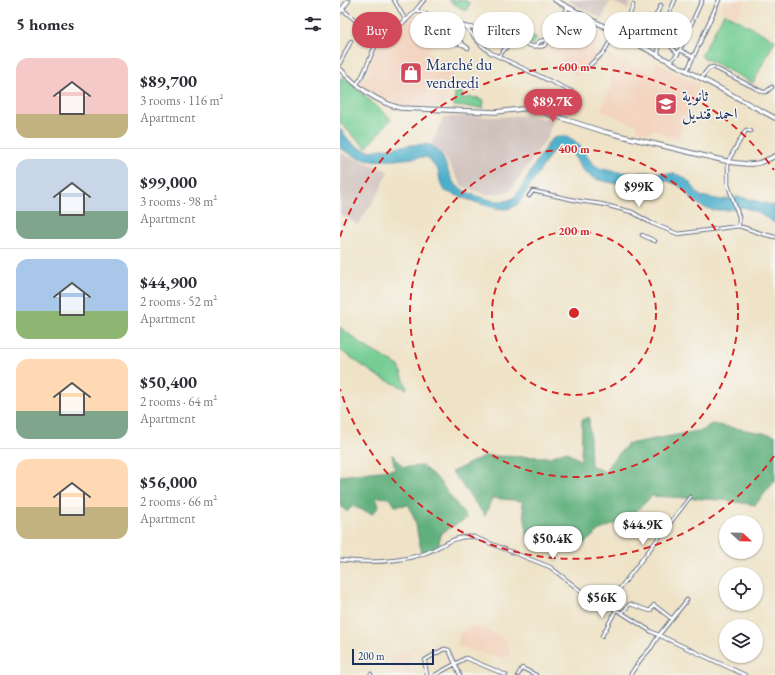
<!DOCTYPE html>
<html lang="en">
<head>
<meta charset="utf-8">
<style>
	body { margin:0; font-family:"EB Garamond",Amiri,serif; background:#f2f2f3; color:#2b2b33; height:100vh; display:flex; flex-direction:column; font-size:15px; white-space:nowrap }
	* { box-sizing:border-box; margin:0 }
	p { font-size:13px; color:#7c7c81 }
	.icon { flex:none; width:22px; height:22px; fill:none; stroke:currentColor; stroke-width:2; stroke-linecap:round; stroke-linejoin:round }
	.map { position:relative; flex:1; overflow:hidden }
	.details { display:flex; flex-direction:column; background:#fff; width:340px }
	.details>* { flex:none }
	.top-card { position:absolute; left:12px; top:12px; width:363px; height:36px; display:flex; gap:8px }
	.needle { width:26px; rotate:112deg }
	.controls { position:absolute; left:379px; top:515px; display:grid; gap:8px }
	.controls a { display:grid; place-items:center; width:44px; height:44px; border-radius:50%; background:#fff; box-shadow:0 1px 3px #0004; font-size:20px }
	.scale { position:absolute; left:12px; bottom:10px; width:82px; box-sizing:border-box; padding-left:4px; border:2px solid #1b2f5e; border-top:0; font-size:11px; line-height:14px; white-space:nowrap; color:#1b2f5e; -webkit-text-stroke:3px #f6f6f2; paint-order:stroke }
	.price { position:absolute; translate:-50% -34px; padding:0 9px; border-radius:14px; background:#fff; color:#222; font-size:13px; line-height:26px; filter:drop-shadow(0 1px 2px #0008) }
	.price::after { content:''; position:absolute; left:50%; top:24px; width:12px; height:9px; margin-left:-6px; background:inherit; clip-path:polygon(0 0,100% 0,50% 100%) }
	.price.current { background:#d1495b; color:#fff }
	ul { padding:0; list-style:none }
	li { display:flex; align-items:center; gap:12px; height:100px; padding:0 16px }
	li+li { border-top:1px solid #e1e1e2 }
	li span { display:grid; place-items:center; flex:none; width:112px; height:80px; border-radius:12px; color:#555 }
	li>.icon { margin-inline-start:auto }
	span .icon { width:48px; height:48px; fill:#fffc; stroke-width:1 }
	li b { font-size:17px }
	h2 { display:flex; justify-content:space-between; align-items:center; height:48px; padding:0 16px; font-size:17px }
	.chip { padding:0 14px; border-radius:18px; background:#fff; box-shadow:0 1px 3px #0004; font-size:14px; line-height:36px }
	.chip.current { background:#d1495b; color:#fff }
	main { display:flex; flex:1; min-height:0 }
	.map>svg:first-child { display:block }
	.built { fill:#f3d4bf }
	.industrial { fill:#cfc0bb }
	.green { fill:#75cd93; stroke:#487e78 }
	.forest { fill:#60b07d; stroke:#3e706e }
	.water { fill:#4cafcb; stroke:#346f94 }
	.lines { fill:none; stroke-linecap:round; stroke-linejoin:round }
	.street-casing { stroke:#656e83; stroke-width:4.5 }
	.secondary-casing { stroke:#656e83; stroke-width:5.5 }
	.street { stroke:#fff; stroke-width:2.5 }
	.secondary { stroke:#fff; stroke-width:3.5 }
	.ring { fill:none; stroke:#d62828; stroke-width:2; stroke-dasharray:7 5 }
	.labels { text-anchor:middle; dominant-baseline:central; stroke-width:3; stroke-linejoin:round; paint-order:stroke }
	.poi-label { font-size:16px; fill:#1b2f5e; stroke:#f6f6f2; text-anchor:start }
	.centre { fill:#d62828; stroke:#f6f6f2; stroke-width:2 }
	.ring-label { font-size:12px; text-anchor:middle; font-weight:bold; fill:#d62828; stroke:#f6f6f2; stroke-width:3; stroke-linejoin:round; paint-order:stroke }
</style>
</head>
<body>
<main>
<section class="details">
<h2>5 homes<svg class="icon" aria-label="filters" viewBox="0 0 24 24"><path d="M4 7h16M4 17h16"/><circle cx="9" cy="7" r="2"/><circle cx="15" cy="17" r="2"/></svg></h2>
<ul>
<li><span style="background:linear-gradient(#f6c9c9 70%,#c2b280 0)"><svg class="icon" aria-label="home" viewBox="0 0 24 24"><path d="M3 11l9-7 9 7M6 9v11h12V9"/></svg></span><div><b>$89,700</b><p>3 rooms · 116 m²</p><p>Apartment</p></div></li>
<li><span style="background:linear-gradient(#c9d6e8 65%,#7fa58c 0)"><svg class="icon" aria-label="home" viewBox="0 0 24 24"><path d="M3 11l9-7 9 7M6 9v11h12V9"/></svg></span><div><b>$99,000</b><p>3 rooms · 98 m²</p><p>Apartment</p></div></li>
<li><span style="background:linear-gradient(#a9c7e8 65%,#8fb573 0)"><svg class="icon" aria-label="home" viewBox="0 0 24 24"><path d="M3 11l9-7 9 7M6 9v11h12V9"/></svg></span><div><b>$44,900</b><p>2 rooms · 52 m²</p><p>Apartment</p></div></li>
<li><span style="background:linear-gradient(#ffd9b3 65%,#7fa58c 0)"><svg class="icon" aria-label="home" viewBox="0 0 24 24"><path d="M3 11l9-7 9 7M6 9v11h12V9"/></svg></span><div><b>$50,400</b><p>2 rooms · 64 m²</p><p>Apartment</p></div></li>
<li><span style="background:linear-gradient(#ffd9b3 60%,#c2b280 0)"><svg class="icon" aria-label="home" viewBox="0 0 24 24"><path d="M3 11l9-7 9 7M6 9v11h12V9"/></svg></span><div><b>$56,000</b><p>2 rooms · 66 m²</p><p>Apartment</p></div></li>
</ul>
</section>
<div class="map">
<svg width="435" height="675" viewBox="0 0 435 675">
	<rect width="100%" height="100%" fill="#f6f6f2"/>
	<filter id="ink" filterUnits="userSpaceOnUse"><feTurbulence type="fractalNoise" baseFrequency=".025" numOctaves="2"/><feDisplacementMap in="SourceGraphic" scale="8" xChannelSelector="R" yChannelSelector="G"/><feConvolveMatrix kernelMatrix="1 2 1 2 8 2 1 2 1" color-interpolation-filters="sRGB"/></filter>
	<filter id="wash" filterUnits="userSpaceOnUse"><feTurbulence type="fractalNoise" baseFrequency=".012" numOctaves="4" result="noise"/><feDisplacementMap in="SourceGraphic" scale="16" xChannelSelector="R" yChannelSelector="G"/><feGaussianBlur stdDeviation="0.9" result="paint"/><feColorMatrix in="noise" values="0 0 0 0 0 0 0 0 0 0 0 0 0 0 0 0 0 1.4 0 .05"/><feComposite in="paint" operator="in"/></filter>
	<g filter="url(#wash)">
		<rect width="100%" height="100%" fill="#efe3c7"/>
		<path class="built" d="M383,0H405L398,17L380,9Z
			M226,12L263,32L257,43L267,49L254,62L237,76L218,66L222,57L206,49Z
			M77,15L99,24L88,54L116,64L104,106L66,107L46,100L20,84L26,78L34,52L45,35Z
			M267,55L312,73L317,62L359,85L338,137L329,138L314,129L312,131H310L309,134L297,129L298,127L296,126V123L291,124L260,110L272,87Z
			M132,626L158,634L167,644L171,654L163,659L117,646L120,633Z
			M53,652L71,653L69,675H50Z"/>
		<path class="industrial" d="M227,0H291L288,9L270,1L262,19Z
			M186,115L213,121L207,138L170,191L147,195L122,186L102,153L91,145L104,117L134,116L156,117Z
			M0,153L48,171L40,191L18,225L0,214Z"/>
		<path class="green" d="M108,0H124L130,3L126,11Z
			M384,13L435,40L413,83L361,56Z
			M182,30L197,38L193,45L178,37Z
			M2,77L5,78L51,119L26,148L0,123V79Z
			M115,92H122L123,99H126L127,97L139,98L138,100H144L143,108L114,106Z
			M0,327L24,346L59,366L67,389L39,377L0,350Z"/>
		<path class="forest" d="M249,417L251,465L265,472L270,463L288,444L363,430L371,424L435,435V481L415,505L383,500L312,496L288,519L260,530L233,553L188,538L182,501L152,498L145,516L112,472L144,456L210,457L226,451L241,461L242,420Z
			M52,454L63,467L82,466L97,478L127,518L100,534L99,547L82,553L78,537L76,524L69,505L55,506L50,498L36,497L39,506L33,514L24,511L13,506L7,512L0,505V476L55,469Z"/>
		<path class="water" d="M0,129C10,141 13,148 30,151C41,149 83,142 90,145C107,152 105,174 116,185C124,193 147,200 158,201C163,201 169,201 173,198C182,191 197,158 206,147C207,145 209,141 211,140C213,138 219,136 222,136C243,137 245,165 263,169C283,175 303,171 323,173C328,174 334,173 339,175C348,178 354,188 360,196L382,200L397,197L405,198L435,206V223L415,211L403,207L387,210H372L361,206L350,198L347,193L338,185L328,181L314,180L282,185L255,179L243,171L232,153L228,150L217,148L212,152L178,204C173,207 170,209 164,209C151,209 119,196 105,191L101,185L98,170L87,157C67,158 42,163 23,159C15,157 7,152 0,148Z"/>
	</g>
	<g filter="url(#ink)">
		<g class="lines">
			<g class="street-casing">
				<path id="street" d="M54,0L66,21
					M2,9L15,20L23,22
					M76,10C95,18 114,26 136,28
					M114,24C113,34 120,43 128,48
					M126,27L141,45L151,53L233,92
					M308,31L321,5
					M320,35L338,54
					M97,36L122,45
					M282,36L293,5
					M288,39C290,37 292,34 295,32C303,26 312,34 319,38
					M109,40L114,29
					M195,46C201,47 206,47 208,40
					M340,50L354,57
					M318,55L320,35L335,0
					M159,56L169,44L175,40L194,47L200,41L211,39L228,7
					M330,62L338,54L362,0
					M0,63L11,41
					M250,65L264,52L275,32
					M347,71L379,0
					M361,78L369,68L373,67L423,92H426L432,87
					M17,84C28,70 30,51 41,37C48,29 58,27 65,21C72,16 78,7 84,0
					M189,196L193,191L239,201L261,204L292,212L311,223L338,234L399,226L423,234L435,237
					M399,226V217L388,185V161L406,130L411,131
					M302,235L315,241
					M0,560C27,563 53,563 80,555C98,550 114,534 134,537L210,567L242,592L282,613L312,632L405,675
					M267,605L350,497
					M282,613L290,604L310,611L314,605L332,619
					M262,636L276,610
					M30,675L31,674
					M87,675L85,664V660L104,649L109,650L120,675
					M95,675L126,658L166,675
					M178,675L182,668L196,675
					M290,675L301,659L311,648L319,635L347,600"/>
			</g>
			<g class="secondary-casing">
				<path id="secondary" d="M215,0L435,118
					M0,12L8,1
					M0,69C16,86 37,102 60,108L156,112L190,108L265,132L390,162C411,165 416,166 435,156"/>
			</g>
			<use href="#street" class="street"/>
			<use href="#secondary" class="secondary"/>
		</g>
	</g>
	<g class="ring">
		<circle cx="234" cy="313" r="82"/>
		<circle cx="234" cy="313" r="164"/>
		<path d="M434 456A246 246 0 0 1 0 389M0 237A246 246 0 0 1 434 170"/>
	</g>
	<defs>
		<g id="shop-square" transform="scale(1.15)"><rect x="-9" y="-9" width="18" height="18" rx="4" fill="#d1495b" stroke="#f6f6f2"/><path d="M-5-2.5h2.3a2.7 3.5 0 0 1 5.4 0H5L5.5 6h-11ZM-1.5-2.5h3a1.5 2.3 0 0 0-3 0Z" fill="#fff"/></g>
		<g id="school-square" transform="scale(1.15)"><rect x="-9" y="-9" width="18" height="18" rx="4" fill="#d1495b" stroke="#f6f6f2"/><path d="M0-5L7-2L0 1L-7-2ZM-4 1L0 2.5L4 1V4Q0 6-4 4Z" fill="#fff"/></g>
	</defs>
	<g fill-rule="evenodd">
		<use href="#shop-square" x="71" y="73"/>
		<use href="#school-square" x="326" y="104"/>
	</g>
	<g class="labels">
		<g class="poi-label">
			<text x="86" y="64">Marché du<tspan x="86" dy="18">vendredi</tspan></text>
			<text x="342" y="95">ثانوية<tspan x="342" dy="18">احمد قنديل</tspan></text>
		</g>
	</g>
	<circle cx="234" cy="313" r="6" class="centre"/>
	<g class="ring-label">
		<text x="234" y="71">600 m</text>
		<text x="234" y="153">400 m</text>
		<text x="234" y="235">200 m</text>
	</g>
</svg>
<div class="controls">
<a><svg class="needle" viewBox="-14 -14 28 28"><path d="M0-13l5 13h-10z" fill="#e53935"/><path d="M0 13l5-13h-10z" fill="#7c7c81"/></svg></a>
<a><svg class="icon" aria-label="locate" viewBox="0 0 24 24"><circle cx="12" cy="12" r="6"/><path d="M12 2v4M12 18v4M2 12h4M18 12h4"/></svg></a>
<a><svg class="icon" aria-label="layers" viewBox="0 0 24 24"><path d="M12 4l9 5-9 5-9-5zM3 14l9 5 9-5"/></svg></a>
</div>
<div class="scale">200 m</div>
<b class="price current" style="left:213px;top:123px">$89.7K</b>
<b class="price" style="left:299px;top:208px">$99K</b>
<b class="price" style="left:303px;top:546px">$44.9K</b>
<b class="price" style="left:213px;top:560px">$50.4K</b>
<b class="price" style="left:262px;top:619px">$56K</b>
<div class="top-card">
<a class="chip current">Buy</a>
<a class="chip">Rent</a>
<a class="chip">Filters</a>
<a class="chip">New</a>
<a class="chip">Apartment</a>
</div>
</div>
</main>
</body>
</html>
